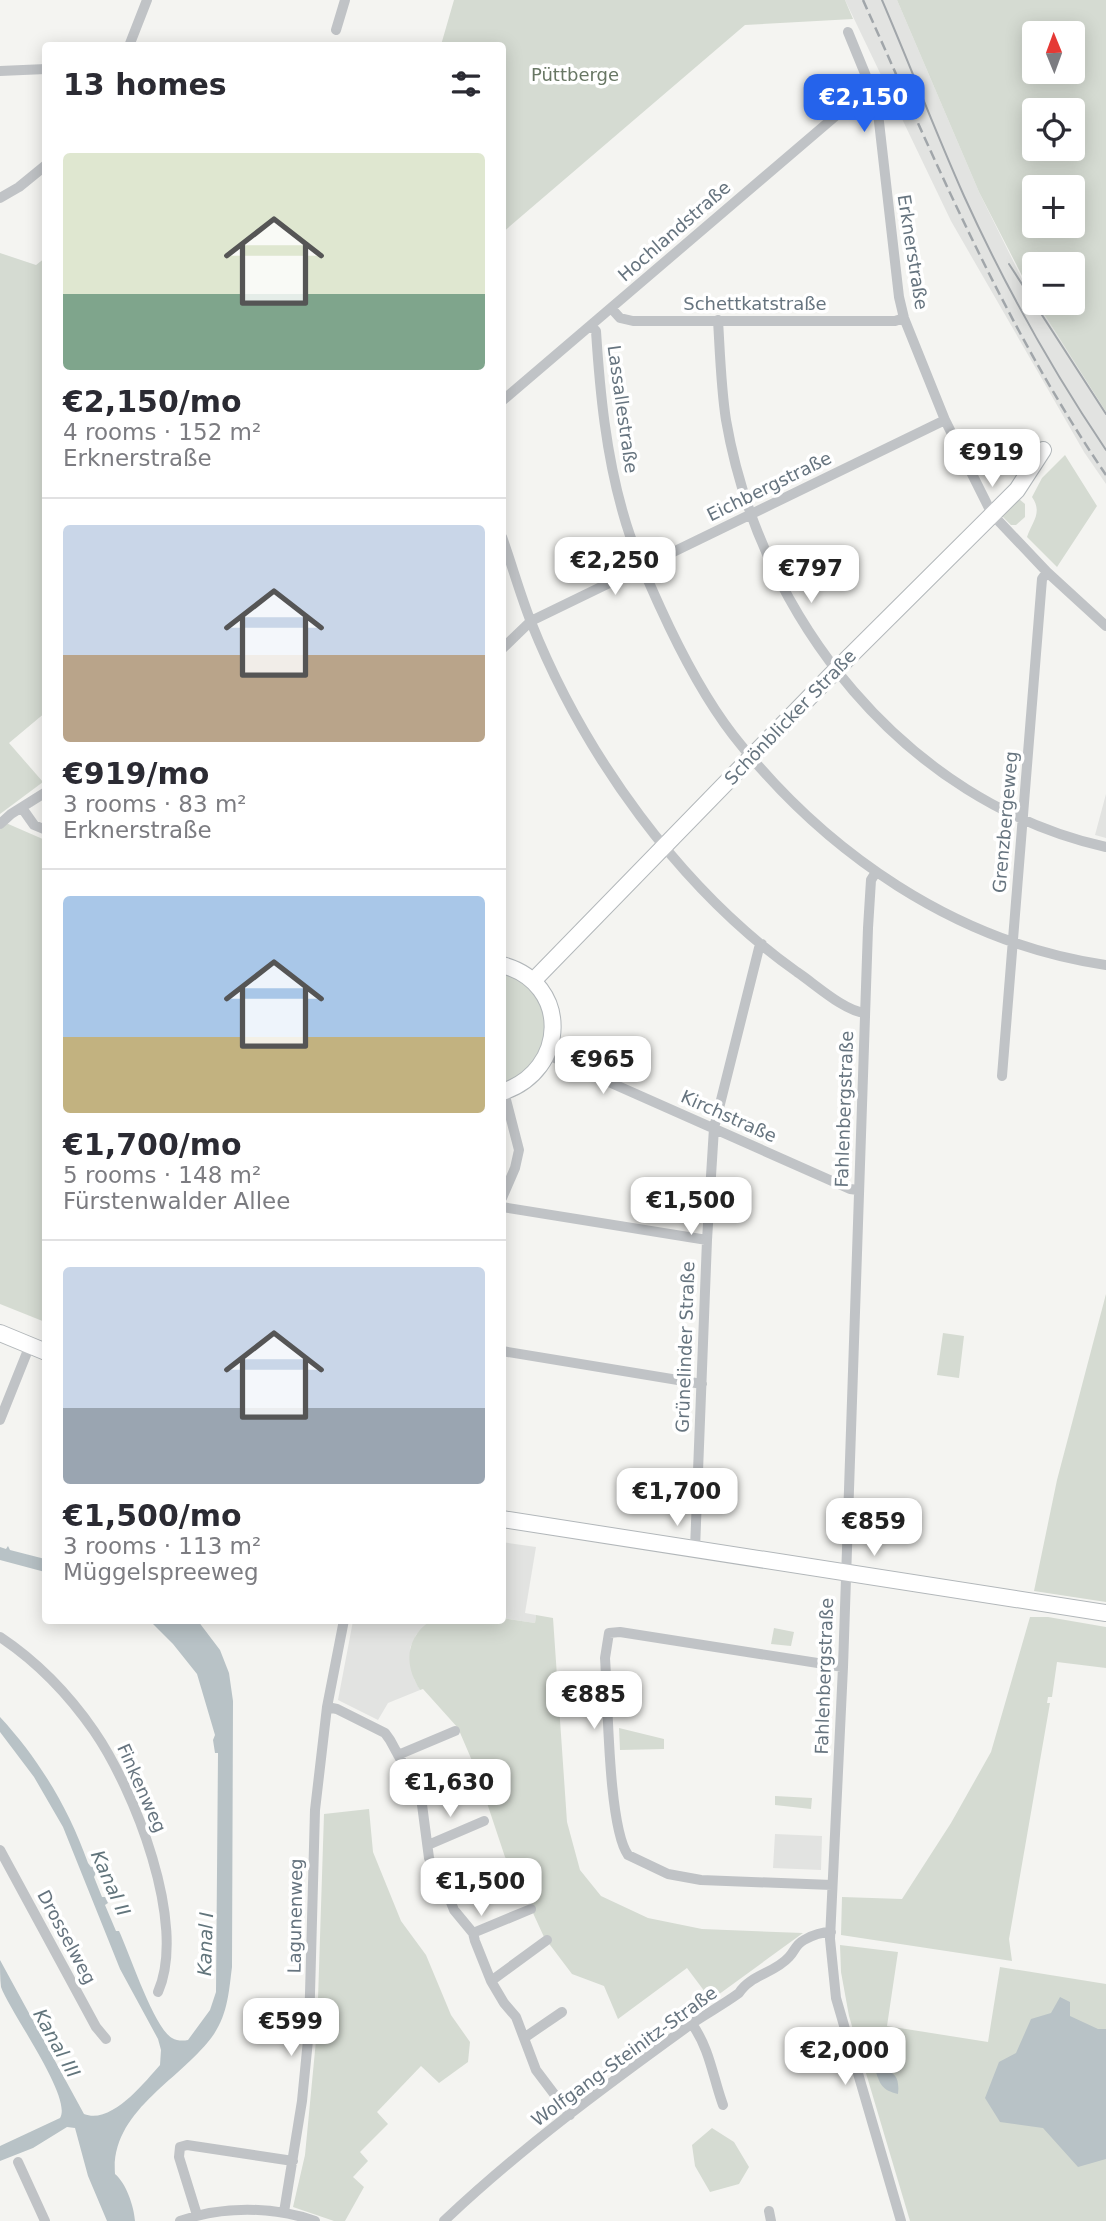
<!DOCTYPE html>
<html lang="en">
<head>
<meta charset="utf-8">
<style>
	body { margin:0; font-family:"DejaVu Sans",sans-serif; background:#f2f2f3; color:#2b2b33; height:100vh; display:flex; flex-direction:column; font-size:26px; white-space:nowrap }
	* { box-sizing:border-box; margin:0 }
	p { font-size:23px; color:#7c7c81 }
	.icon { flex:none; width:38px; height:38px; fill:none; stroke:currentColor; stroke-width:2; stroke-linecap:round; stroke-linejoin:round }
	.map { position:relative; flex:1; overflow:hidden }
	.details { position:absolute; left:42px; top:42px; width:464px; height:1582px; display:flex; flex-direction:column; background:#fff; border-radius:7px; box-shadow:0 4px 18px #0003 }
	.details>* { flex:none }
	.needle { width:46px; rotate:359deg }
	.tools { position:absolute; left:1022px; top:21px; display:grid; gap:14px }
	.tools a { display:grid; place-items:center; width:63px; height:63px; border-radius:7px; background:#fff; box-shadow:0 4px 18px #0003; font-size:35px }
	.price { position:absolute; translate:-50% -60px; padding:0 16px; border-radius:14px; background:#fff; color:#222; font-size:23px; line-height:46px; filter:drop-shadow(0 2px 4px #0008) }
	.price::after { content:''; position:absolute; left:50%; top:42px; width:21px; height:16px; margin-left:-10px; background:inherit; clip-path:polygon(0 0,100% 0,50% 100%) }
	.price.selected { background:#2563eb; color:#fff }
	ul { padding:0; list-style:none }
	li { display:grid; align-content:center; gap:14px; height:371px; padding:0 21px }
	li+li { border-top:2px solid #e1e1e2 }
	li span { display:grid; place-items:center; height:217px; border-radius:7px; color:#555 }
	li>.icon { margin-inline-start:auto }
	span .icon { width:126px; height:126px; fill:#fffc; stroke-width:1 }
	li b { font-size:30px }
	h2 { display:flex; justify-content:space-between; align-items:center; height:84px; padding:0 21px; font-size:30px }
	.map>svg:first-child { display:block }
	.built { fill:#e2e3e1 }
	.green { fill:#d5dbd2; fill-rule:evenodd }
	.water { fill:#b8c2c6 }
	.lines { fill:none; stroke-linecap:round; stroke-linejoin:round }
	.secondary-casing { stroke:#b2b7ba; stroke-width:18 }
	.street { stroke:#c0c3c6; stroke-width:10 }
	.secondary { stroke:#fff; stroke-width:16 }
	.tram { stroke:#a1a6aa; stroke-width:2 }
	.rail { stroke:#a1a6aa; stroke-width:2.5; stroke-dasharray:10 5; stroke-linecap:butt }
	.labels { text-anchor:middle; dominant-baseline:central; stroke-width:7; stroke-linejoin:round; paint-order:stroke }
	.park-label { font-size:18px; fill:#687764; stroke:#fff }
	.street-label { font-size:18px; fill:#66747f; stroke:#fff }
	.water-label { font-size:19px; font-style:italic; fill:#62757c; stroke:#fff }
</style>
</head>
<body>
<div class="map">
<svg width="1106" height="2221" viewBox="0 0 1106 2221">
	<rect width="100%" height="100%" fill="#f4f4f1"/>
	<path class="built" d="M845,0H897L979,192L1034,303H1037L1106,412V484L1084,452L951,221Z
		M1106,794V838L1095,835Z
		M502,1542L536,1547L525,1613L536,1615L535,1623L502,1618Z
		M353,1621H430L416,1635L410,1648L414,1679L420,1690L388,1703L378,1720L338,1700Z
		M775,1834L822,1836L821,1870L773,1868Z"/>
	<path class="green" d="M454,0H845L853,19L745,25L502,233V46L441,45Z
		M897,0H1106V412L1037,303H1073V264H1034V299L979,192ZM1034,33H1073V72H1034ZM1034,110H1073V149H1034ZM1034,187H1073V226H1034Z
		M0,253L36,265L45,258L46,712L9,743L43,782L0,814Z
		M1065,455L1097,506L1057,567L1027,537C1032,522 1043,513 1032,497L1042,478Z
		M1019,499L1025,504V517L1016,525H1011L1001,515Z
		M6,823L45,840V1322L0,1304V829Z
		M502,971L510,973L537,995L546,1019L541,1054L524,1074L502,1085Z
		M1106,1294V1602L1034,1591L1057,1480Z
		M943,1333L964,1336L959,1378L937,1375Z
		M536,1615L553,1618L567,1822L580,1870L601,1896L648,1918L702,1929L803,1933L711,2000L687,1968L618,2019L604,1986L572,1974L544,1937L533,1913L529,1889L505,1857L476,1770L458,1728L423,1689L420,1690C404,1665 405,1639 430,1621L502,1620V1618L535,1623Z
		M1030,1617H1048L1106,1627V1668L1057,1662L1052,1697H1048L1047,1703H1050L1009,1939L1012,1961L841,1935L842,1897L902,1899L951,1823L991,1752Z
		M774,1628L794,1632L791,1646L771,1644Z
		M619,1728L664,1739V1749L620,1750Z
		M775,1796L812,1798L811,1809L775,1805Z
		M369,1809L373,1852L401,1921L426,1955L451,2015L470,2042L468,2062L439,2083L421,2066L377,2112L388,2124L360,2152L368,2161L353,2177L364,2187L345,2221H334L293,2207L305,2155L317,2030L324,1814Z
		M840,1945L898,1952L887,2026L988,2042L1000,1967L1106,1984V2221H910L849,2016L841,1972Z
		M712,2128L734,2142L749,2167L739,2184L710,2192L695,2166L692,2145Z"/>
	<path class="water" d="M8,1546L10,1550L45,1559V1572L0,1560V1547L6,1549Z
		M150,1621H198L220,1650L229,1673L233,1701L232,1967C229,1990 228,2013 214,2034C182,2080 110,2110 115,2174C126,2183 134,2206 135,2221H107L88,2176L75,2128L67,2127L33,2148L0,2161V2146L60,2118C73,2098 10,2012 1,1987C0,1979 0,1968 0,1960L84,2114C111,2125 144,2083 160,2065L161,2050L158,2039L120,1969L63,1827L34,1777L0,1732V1717C39,1759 69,1809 88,1863L91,1867L94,1866L96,1873L94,1877L102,1897H105L108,1903L105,1905L116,1931H119C129,1952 154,2028 172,2038C177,2041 183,2041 188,2040L210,2010L216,1992L218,1753H215L213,1740L215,1735L197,1674L173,1644Z
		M1060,1997L1070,2002V2016L1098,2029H1106V2159L1078,2167L1043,2128L1000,2122L985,2098L999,2062L1016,2053L1031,2019L1051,2013Z
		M875,2069C894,2070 900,2076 898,2094C882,2090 880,2085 875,2069Z"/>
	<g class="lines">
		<g class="secondary-casing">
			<path id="secondary" d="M502,965C571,983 568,1071 502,1092
				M533,981L835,671L1017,490L1043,450
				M0,1333L46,1352
				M502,1519L1106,1613"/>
		</g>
		<path class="street" d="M336,30L345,0
			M848,32L873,93L878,113L899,297L904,318L945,420L992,514L1047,572L1106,626
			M129,46L147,0
			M0,71L46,69
			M0,198L19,187L46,165
			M611,308L620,318L633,321H895L904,318
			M718,320C720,353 721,388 726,420C760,618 905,802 1106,847
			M591,326L596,331C600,393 606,454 623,513C632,546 646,576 660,607C680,651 703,696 733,735C825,853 956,943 1106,965
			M502,401L852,102L873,93
			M502,537C512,565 520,594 531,622C584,755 680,889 797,972C815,984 844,1011 865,1013
			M502,649L531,621L945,420
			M22,808L34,825L46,830
			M0,824L11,814L46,792
			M876,872L871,880L868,928L843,1667L830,1939L836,1998L901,2221
			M548,1055L850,1189L858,1190
			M1002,1076L1042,579L1047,572
			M502,1198L515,1168L519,1150L504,1092
			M502,1207L707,1240
			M502,1351L702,1384
			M0,1420L30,1345
			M695,1549L707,1240L714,1128L759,948L762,944
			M0,1637C36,1661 69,1695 94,1731C134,1789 188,1924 158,1992
			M327,1707L337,1709L385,1733L390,1740L421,1797L429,1858L444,1892L450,1900L454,1910L473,1933L475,1941L491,1981L504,2003L516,2017L536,2070L570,2115
			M398,1755L455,1731
			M421,1797L467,1778
			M428,1845L484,1821
			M0,1850L96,2027L106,2039
			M832,1885L701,1880L668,1874L628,1855C608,1827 608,1699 605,1658L609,1633L620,1632L843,1667
			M450,1900L476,1882
			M473,1933L531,1909
			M491,1981L547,1940
			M692,2024C710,2049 713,2078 723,2105
			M524,2038L562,2012
			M18,2162L45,2221
			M769,2211L771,2221
			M284,2212L302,2101L309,2030L315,1810L327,1707L344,1620
			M197,2215L179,2157L180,2147L187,2145L293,2161
			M180,2221C222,2206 272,2206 315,2221
			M444,2221C521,2148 608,2084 694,2022C709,2012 724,2004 739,1993C750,1975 775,1973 789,1957C795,1951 795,1945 804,1940C811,1936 822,1932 831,1932"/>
		<use href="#secondary" class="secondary"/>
		<path class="tram" d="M882,0C910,65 935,131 964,196C1004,284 1052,370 1106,450
			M1009,264L1106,414"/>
		<path class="rail" d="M863,0C936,163 1005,327 1106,475"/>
	</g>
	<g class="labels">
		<g class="park-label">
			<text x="575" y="74">Püttberge</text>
		</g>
		<g class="street-label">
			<text transform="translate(674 231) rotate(-41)">Hochlandstraße</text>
			<text transform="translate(913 252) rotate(81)">Erknerstraße</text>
			<text x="755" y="303">Schettkatstraße</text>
			<text transform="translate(623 409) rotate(82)">Lassallestraße</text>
			<text transform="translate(769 486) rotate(-26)">Eichbergstraße</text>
			<text transform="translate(790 717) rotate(-46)">Schönblicker Straße</text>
			<text transform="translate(1005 822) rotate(-85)">Grenzbergeweg</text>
			<text transform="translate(844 1109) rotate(-88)">Fahlenbergstraße</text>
			<text transform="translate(729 1116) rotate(24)">Kirchstraße</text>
			<text transform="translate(685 1347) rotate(-88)">Grünelinder Straße</text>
			<text transform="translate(824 1676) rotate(-88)">Fahlenbergstraße</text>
			<text transform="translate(142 1788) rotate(66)">Finkenweg</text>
			<text transform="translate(295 1916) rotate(-89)">Lagunenweg</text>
			<text transform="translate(67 1937) rotate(62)">Drosselweg</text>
			<text transform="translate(624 2056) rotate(-36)">Wolfgang-Steinitz-Straße</text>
		</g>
		<g class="water-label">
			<text transform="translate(111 1883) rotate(66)">Kanal II</text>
			<text transform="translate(205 1944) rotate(-88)">Kanal I</text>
			<text transform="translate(57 2043) rotate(61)">Kanal III</text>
		</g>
	</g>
</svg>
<div class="tools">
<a><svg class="needle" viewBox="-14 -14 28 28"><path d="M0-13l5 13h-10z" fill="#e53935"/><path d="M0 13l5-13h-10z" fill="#7c7c81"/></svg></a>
<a><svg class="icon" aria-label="locate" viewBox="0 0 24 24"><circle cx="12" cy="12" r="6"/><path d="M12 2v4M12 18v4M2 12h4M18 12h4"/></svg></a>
<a>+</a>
<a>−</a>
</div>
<b class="price selected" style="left:864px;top:134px">€2,150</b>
<b class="price" style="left:992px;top:489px">€919</b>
<b class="price" style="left:615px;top:597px">€2,250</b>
<b class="price" style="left:811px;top:605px">€797</b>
<b class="price" style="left:603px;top:1096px">€965</b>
<b class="price" style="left:691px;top:1237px">€1,500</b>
<b class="price" style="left:677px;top:1528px">€1,700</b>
<b class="price" style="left:874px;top:1558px">€859</b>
<b class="price" style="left:594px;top:1731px">€885</b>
<b class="price" style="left:450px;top:1819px">€1,630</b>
<b class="price" style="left:481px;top:1918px">€1,500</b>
<b class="price" style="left:291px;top:2058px">€599</b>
<b class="price" style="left:845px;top:2087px">€2,000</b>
<section class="details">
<h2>13 homes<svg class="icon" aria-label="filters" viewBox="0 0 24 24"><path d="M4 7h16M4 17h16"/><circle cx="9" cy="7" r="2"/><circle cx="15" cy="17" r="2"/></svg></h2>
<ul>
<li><span style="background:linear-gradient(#dfe7d0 65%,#7fa58c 0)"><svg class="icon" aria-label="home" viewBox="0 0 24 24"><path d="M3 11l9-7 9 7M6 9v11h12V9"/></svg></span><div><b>€2,150/mo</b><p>4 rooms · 152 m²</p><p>Erknerstraße</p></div></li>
<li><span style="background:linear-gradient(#c9d6e8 60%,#b9a48a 0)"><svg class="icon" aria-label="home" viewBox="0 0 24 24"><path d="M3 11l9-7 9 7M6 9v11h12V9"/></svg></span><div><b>€919/mo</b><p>3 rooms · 83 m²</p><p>Erknerstraße</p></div></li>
<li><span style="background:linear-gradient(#a9c7e8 65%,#c2b280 0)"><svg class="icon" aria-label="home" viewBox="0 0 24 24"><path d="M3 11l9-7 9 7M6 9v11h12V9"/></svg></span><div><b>€1,700/mo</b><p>5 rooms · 148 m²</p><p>Fürstenwalder Allee</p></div></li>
<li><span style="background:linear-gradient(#c9d6e8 65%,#9aa5b1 0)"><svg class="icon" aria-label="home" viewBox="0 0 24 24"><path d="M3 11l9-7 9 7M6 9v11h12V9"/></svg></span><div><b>€1,500/mo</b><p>3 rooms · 113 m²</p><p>Müggelspreeweg</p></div></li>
</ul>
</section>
</div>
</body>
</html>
